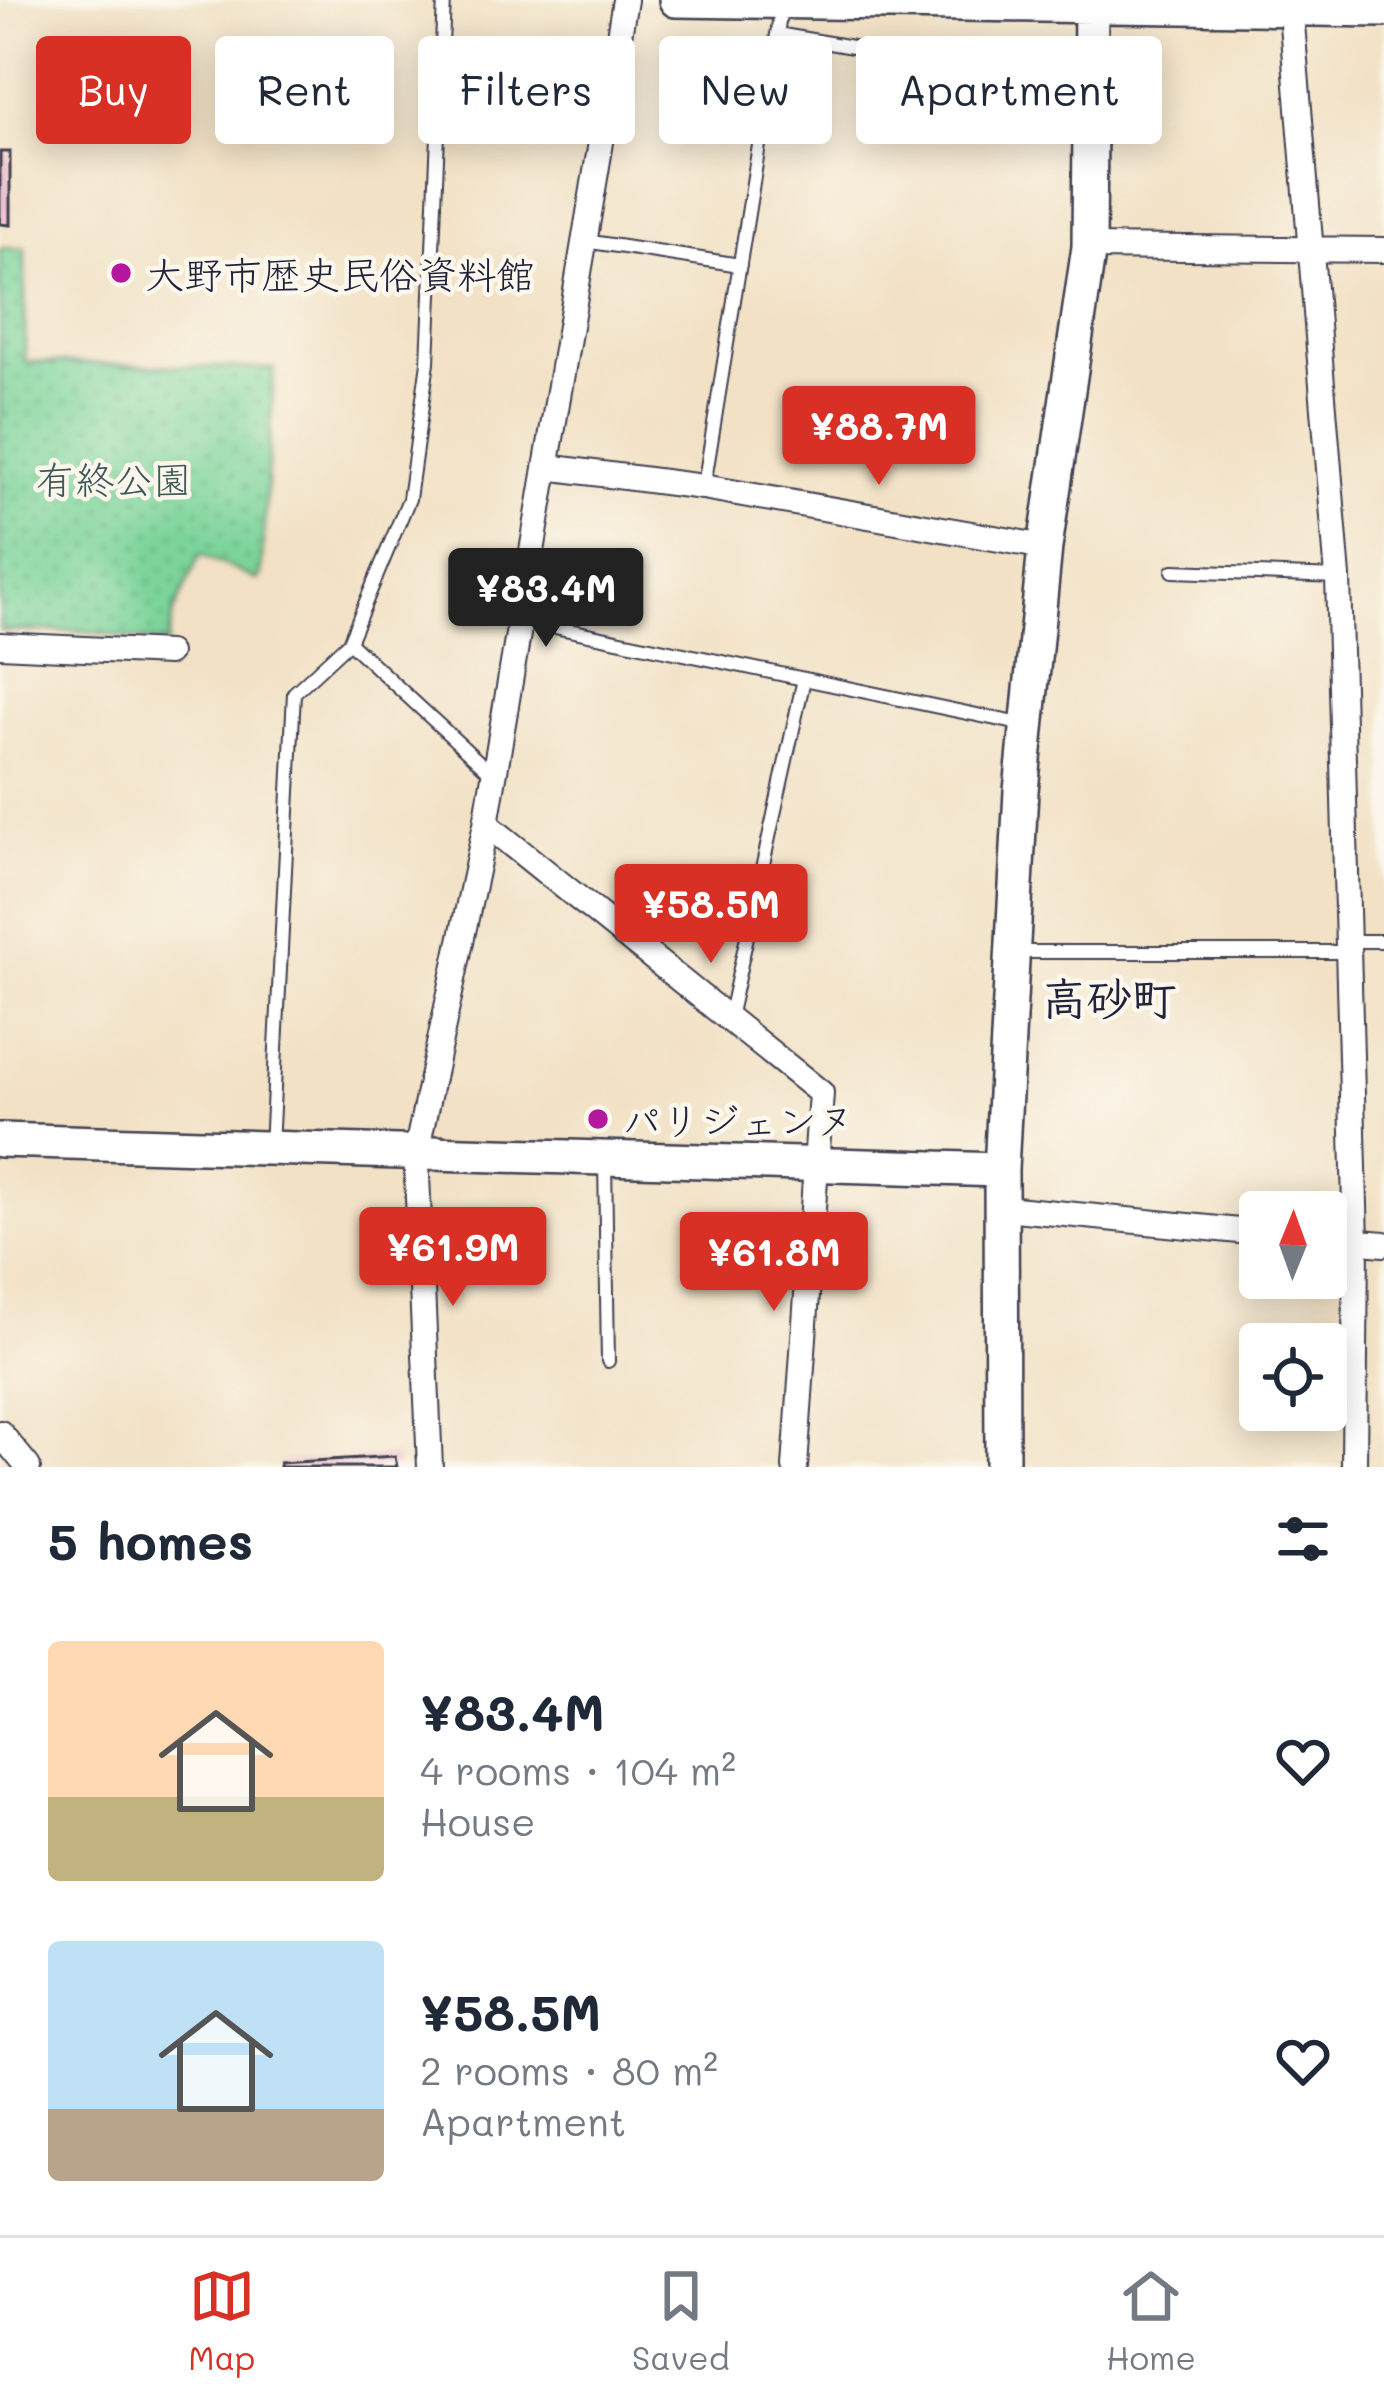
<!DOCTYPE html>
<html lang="en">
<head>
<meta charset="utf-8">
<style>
	body { margin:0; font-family:Mali,"Klee One",sans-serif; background:#f6f6f7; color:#1f2937; height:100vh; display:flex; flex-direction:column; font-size:45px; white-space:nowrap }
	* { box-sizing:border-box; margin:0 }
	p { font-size:39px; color:#747a83 }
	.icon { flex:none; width:66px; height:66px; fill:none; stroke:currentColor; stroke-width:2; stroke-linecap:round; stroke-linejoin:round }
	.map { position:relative; height:1467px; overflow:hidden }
	.panel { display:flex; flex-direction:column; background:#fff; flex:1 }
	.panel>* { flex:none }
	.guide { position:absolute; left:36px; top:36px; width:1314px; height:108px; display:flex; gap:24px }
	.needle { width:78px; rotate:1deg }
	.fabs { position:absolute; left:1239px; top:1191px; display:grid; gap:24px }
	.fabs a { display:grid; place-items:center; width:108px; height:108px; border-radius:12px; background:#fff; box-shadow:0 6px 30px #0003; font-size:60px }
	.price { position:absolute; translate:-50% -102px; padding:0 27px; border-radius:12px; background:#d93025; color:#fff; font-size:39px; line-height:78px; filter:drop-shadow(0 3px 6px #0008) }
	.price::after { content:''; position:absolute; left:50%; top:72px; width:36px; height:27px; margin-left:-18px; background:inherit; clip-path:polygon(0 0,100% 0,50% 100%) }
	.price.on { background:#222; color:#fff }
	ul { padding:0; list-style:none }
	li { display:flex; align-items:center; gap:36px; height:300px; padding:0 48px }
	li span { display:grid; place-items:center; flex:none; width:336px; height:240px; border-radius:12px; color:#555 }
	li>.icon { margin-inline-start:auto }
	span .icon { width:144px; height:144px; fill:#fffc; stroke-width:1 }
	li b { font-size:51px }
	h2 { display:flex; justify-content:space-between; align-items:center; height:144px; padding:0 48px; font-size:51px }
	.tag { padding:0 42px; border-radius:12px; background:#fff; box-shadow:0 6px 30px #0003; font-size:42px; line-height:108px }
	.tag.on { background:#d93025; color:#fff }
	.tab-bar { display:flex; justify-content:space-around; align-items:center; height:168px; border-top:3px solid #e0e1e3; background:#fff; font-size:33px; color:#747a83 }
	.tab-bar a { display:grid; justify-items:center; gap:6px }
	.tab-bar .on { color:#d93025 }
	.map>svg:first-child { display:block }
	.park { fill:url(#park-dots); stroke:#4f7b6a; stroke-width:3 }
	.building { fill:#e7b0c7 }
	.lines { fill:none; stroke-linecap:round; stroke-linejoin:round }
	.service-casing { stroke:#413f50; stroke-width:16 }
	.minor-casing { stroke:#413f50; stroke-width:28 }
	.tertiary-casing { stroke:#413f50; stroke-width:38 }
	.service { stroke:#fff; stroke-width:12 }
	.minor { stroke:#fff; stroke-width:24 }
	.tertiary { stroke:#fff; stroke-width:33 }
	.poi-dot { fill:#b5179e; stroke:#fbf7ec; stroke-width:4.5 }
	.labels { text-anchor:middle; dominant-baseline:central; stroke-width:9; stroke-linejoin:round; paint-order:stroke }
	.poi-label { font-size:39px; fill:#22223b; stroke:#fbf7ec; text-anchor:start }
	.park-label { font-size:39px; fill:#3d5758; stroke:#fbf7ec }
	.quarter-label { font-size:45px; font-weight:bold; fill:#22223b; stroke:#fbf7ec }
</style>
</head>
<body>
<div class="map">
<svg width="1384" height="1467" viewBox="0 0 1384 1467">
	<defs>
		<pattern id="park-dots" width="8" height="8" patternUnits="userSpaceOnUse" patternTransform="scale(3)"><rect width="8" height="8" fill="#7cd49a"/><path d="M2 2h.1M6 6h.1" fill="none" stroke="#6bb686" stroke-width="1.8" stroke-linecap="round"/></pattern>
	</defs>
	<rect width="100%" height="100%" fill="#fbf7ec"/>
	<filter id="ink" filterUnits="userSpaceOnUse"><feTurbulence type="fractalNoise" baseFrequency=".00833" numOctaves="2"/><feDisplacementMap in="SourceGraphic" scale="24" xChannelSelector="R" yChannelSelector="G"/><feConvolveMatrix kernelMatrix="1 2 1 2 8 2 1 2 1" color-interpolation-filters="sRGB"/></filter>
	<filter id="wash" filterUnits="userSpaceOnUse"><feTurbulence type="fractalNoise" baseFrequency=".004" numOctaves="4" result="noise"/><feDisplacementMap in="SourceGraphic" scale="48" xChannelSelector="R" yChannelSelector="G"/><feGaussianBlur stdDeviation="2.7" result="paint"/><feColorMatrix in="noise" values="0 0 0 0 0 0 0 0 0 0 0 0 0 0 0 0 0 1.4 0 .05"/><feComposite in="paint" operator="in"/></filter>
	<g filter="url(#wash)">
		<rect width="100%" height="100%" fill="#f2e1c5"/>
		<path class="park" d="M0,248L25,249V362L274,369L261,576L257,580L200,554L173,614L167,644L85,631H0Z"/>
		<g id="blocks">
			<path class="building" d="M0,152H10V225L0,224Z
				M395,1456L397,1467H280V1463Z"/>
		</g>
	</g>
	<g filter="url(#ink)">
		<use href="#blocks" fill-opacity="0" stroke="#413f50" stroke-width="3"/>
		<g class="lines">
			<g class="service-casing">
				<path id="service" d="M777,34L1089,88
					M585,241L740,265
					M704,486L782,3
					M1173,571L1338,577
					M521,620L1025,725
					M349,642L494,776
					M1348,941H1384
					M1014,952H1348
					M729,1018L804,679
					M271,1147L294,693L349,642L409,499L428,362L444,0
					M605,1159L608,1361"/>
			</g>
			<g class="minor-casing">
				<path id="minor" d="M1290,0L1338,577L1356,1242L1354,1467
					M1089,247L1384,250
					M547,467L703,487L1045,547
					M0,645L168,653
					M486,824L821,1093L795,1467
					M1004,1208L1260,1233
					M1326,1239L1384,1244
					M0,1433L28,1467
					M430,1467L416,1153L486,824L625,0"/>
			</g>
			<g class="tertiary-casing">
				<path id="tertiary" d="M676,0L1384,10
					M0,1140L1001,1170
					M1002,1467L1001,1170L1021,791L1045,547L1089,247L1091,0"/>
			</g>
			<use href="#service" class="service"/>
			<use href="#minor" class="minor"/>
			<use href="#tertiary" class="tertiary"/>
		</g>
	</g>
	<g class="poi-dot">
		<circle cx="121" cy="273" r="12"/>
		<circle cx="598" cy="1119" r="12"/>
	</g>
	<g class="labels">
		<g class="poi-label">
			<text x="145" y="273">大野市歴史民俗資料館</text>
			<text x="622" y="1119">パリジェンヌ</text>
		</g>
		<g class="park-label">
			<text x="114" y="478">有終公園</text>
		</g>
		<g class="quarter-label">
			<text x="1109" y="997">高砂町</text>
		</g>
	</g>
</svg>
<div class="fabs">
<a><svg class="needle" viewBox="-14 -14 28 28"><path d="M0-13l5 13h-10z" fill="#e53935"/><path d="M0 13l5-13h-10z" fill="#747a83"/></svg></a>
<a><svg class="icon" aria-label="locate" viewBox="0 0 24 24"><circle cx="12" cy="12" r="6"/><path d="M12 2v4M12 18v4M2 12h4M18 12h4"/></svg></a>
</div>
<b class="price" style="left:879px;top:488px">¥88.7M</b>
<b class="price on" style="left:546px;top:650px">¥83.4M</b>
<b class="price" style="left:711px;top:966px">¥58.5M</b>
<b class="price" style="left:453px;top:1309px">¥61.9M</b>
<b class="price" style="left:774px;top:1314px">¥61.8M</b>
<div class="guide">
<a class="tag on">Buy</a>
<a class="tag">Rent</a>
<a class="tag">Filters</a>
<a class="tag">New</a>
<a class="tag">Apartment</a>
</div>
</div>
<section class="panel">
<h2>5 homes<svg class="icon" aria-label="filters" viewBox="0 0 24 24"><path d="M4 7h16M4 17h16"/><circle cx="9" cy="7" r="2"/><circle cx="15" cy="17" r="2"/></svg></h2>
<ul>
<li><span style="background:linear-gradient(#ffd9b3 65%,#c2b280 0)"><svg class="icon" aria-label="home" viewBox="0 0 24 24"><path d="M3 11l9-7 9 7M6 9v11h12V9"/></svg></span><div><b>¥83.4M</b><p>4 rooms · 104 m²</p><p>House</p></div><svg class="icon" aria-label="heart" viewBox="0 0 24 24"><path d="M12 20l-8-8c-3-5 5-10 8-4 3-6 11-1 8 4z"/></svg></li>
<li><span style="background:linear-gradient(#bfe0f5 70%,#b9a48a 0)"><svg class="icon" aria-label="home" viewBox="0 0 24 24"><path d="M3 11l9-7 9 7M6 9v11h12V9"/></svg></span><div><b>¥58.5M</b><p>2 rooms · 80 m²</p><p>Apartment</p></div><svg class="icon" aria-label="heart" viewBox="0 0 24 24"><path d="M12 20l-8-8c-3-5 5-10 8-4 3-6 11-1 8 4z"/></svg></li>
</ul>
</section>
<nav class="tab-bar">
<a class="on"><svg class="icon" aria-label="map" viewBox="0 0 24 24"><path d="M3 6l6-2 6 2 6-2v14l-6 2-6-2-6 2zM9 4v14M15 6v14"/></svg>Map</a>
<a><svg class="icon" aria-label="saved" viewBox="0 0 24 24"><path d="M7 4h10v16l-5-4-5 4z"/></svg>Saved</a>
<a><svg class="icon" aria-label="home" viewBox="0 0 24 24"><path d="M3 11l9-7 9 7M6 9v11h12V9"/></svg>Home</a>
</nav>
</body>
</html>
